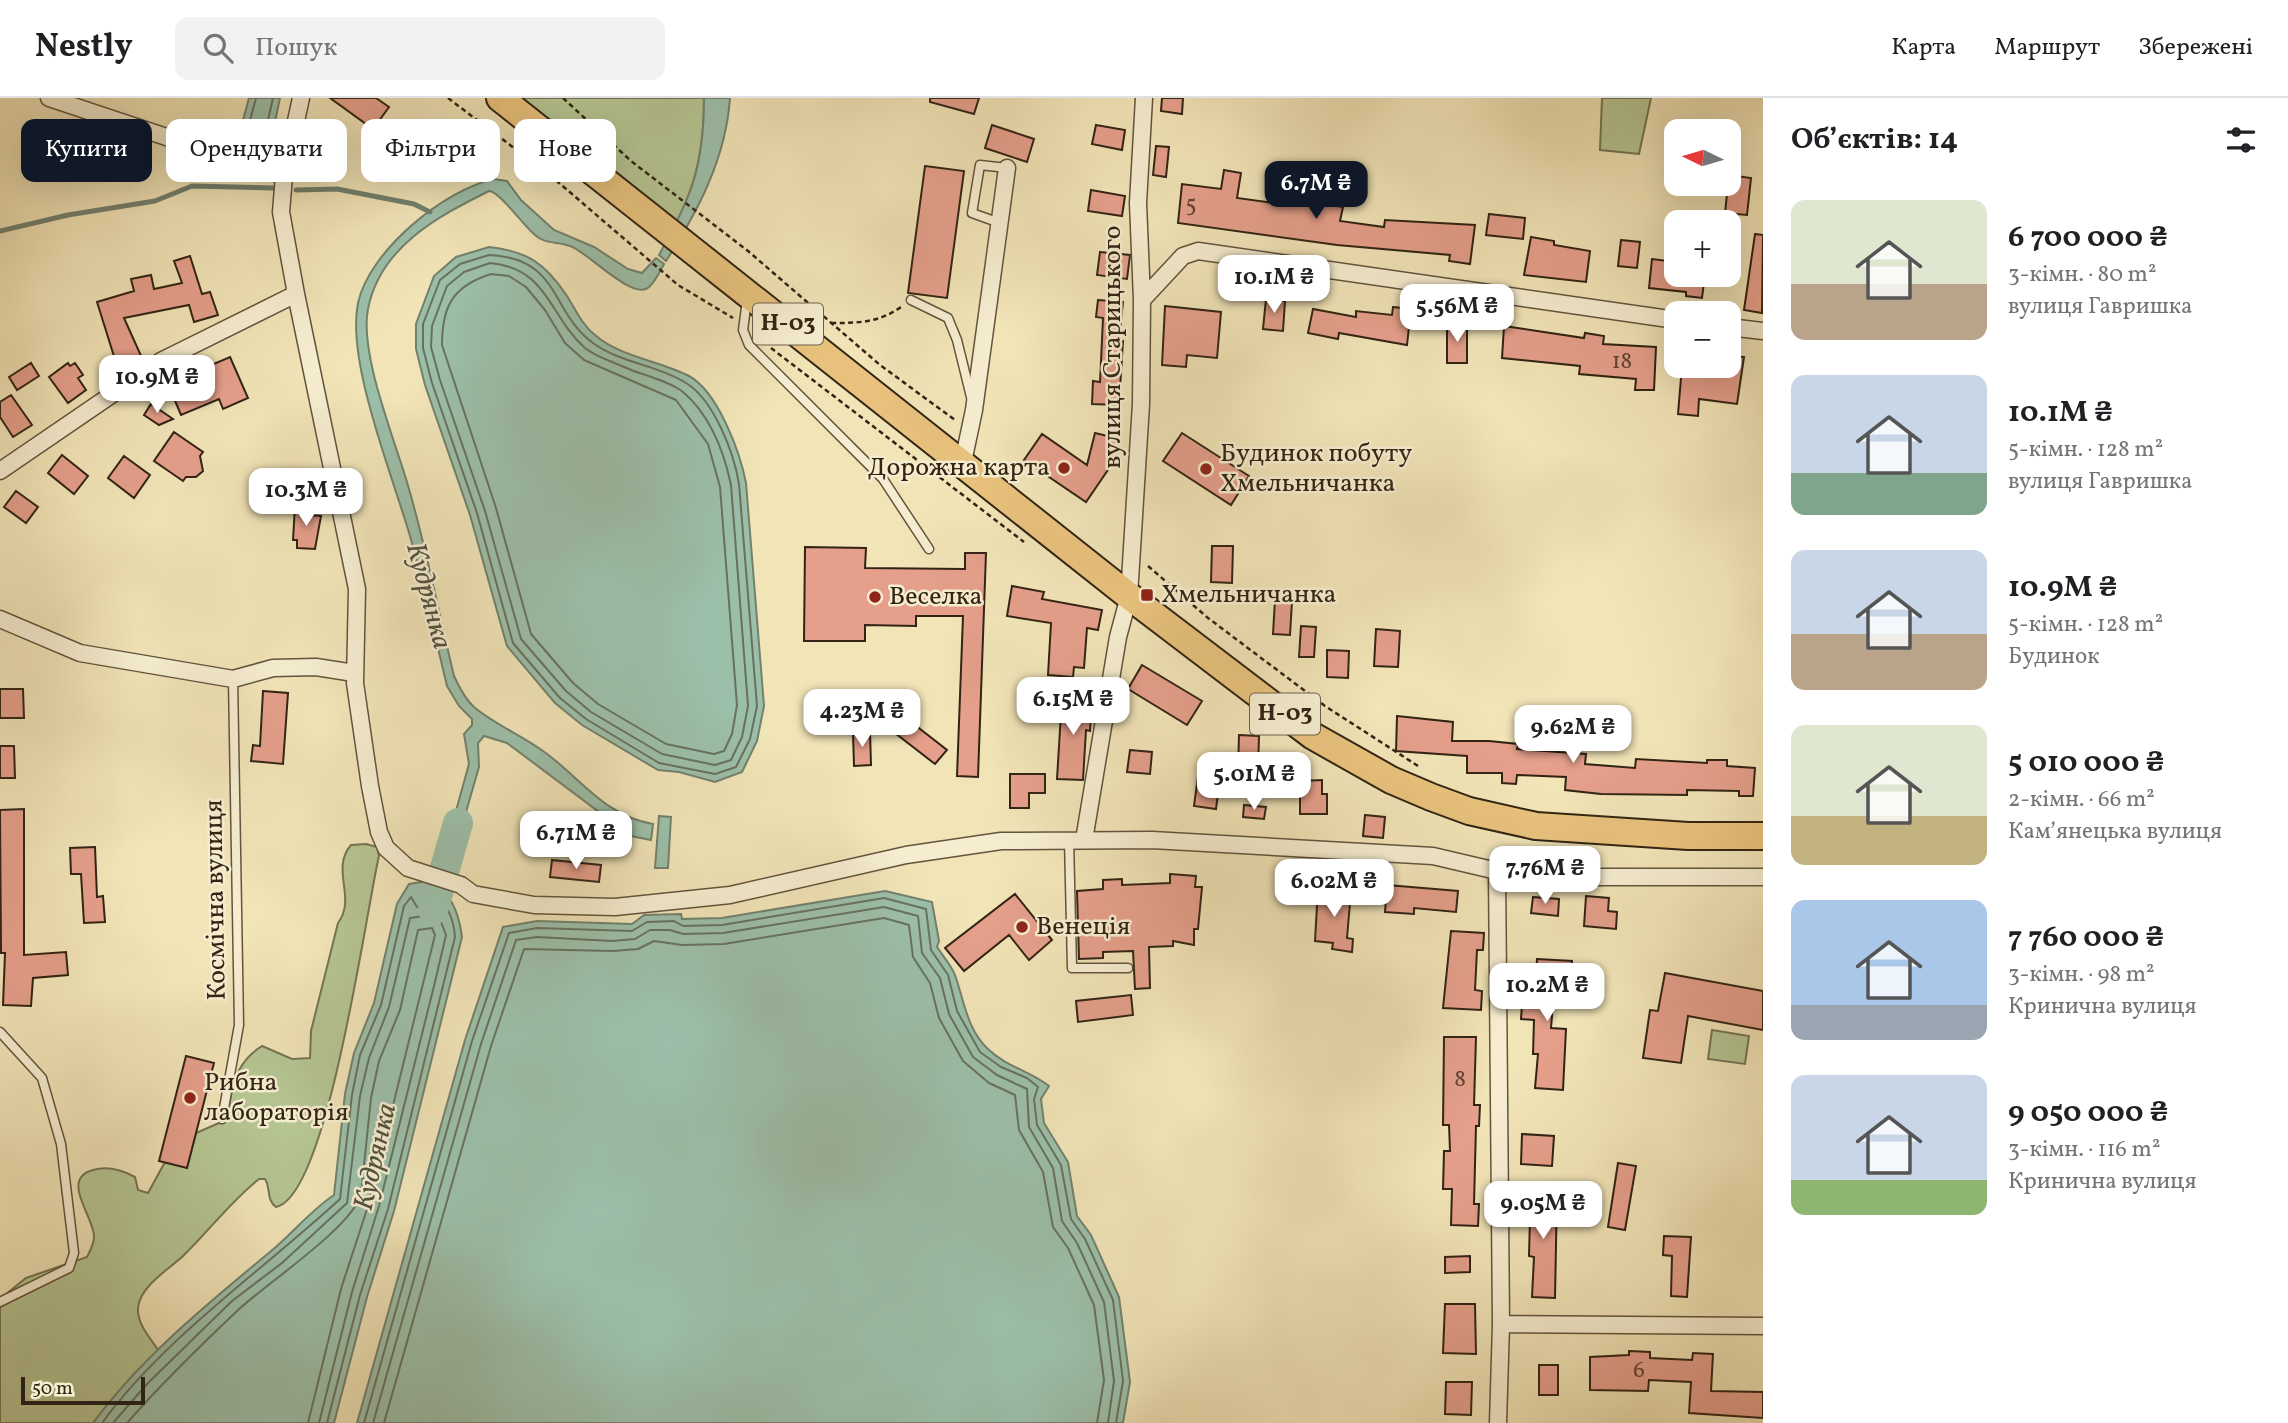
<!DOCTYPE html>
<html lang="uk">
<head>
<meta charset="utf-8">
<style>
	body { margin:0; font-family:Vollkorn,serif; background:#f2f2f2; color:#202124; height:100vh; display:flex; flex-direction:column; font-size:26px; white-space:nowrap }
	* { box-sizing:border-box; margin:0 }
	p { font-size:23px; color:#757577 }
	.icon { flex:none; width:38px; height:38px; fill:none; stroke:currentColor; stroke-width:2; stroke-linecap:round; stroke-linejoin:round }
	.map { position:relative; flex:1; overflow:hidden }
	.drawer { display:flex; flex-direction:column; background:#fff; width:525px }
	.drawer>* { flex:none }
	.top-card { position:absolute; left:21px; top:21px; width:665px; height:63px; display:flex; gap:14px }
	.needle { width:46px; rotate:275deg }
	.controls { position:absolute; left:1664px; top:21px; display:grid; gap:14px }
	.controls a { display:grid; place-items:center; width:77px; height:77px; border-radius:14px; background:#fff; box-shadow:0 7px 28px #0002; font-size:35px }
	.scale { position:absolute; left:21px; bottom:18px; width:124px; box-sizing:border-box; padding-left:7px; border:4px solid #322414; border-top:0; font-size:19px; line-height:24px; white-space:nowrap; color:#322414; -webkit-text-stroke:5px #f6edd0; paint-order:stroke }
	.price { position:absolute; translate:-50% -60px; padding:0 16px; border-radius:14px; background:#fff; color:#222; font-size:23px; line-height:46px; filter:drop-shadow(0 2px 4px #0008) }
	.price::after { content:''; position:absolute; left:50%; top:42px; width:21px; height:16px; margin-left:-10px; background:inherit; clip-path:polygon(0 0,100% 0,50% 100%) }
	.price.selected { background:#111827; color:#fff }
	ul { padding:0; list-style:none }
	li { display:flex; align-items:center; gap:21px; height:175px; padding:0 28px }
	li span { display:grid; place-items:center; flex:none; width:196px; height:140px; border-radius:14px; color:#555 }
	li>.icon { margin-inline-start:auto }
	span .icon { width:84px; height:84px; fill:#fffc; stroke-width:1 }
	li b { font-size:30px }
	h2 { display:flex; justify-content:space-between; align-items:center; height:84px; padding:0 28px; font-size:30px }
	.tag { padding:0 24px; border-radius:14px; background:#fff; box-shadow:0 7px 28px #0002; font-size:24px; line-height:63px }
	.tag.selected { background:#111827; color:#fff }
	header { display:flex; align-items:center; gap:42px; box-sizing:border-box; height:98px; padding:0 35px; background:#fff; border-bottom:2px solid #e0e0e0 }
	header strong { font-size:33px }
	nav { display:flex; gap:38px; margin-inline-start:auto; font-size:24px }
	.search { width:490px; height:63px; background:#f2f2f2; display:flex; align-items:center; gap:18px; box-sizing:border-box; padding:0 24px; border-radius:14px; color:#757577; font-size:26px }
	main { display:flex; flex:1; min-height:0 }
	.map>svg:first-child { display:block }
	.green { fill:#b5c592; stroke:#747453; stroke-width:2 }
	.water { fill:#9cbfa9; stroke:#72816d; stroke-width:2 }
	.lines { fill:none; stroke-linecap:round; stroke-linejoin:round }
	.shore { stroke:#67725e; stroke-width:2 }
	.stream { stroke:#72816d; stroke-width:5 }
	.river { stroke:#9cbfa9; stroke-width:30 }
	.building { fill:#e59f8b; stroke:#322414; stroke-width:2 }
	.lane-casing { stroke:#62543d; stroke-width:11 }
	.street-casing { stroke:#62543d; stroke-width:19 }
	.primary-casing { stroke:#322414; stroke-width:30 }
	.path { stroke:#322414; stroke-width:2.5; stroke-dasharray:5 3.5; stroke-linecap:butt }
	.lane { stroke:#f6edd0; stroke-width:8 }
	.street { stroke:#f6edd0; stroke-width:16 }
	.primary { stroke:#e8c27c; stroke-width:26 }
	.poi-dot { fill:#8f2418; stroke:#f6edd0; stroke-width:2.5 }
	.labels { text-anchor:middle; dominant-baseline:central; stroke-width:5; stroke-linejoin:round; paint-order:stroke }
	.number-label { font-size:23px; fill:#5f4332 }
	.shield { fill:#f6edd0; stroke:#6d604c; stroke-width:2 }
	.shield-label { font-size:24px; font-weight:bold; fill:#322414 }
	.street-label { font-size:26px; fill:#322414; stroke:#f6edd0 }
	.poi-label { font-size:26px; fill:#322414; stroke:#f6edd0; text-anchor:start }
	.water-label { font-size:28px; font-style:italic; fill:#525241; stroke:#f6edd0 }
</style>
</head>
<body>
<header>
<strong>Nestly</strong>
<div class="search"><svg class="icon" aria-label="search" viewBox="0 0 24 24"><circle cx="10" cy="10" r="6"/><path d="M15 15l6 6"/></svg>Пошук</div>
<nav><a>Карта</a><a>Маршрут</a><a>Збережені</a></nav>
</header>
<main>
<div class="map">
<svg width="1763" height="1325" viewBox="0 0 1763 1325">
	<rect width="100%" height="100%" fill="#f1e4b7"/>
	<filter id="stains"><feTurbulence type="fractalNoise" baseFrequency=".00286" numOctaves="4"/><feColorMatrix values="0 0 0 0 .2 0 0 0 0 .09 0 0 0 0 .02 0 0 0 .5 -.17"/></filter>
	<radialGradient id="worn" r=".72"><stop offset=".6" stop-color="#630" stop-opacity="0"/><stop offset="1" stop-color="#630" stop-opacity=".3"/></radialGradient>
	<path class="green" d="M514,0H704C704,47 697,86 675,128Z
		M1602,0H1651L1639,56L1600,52Z
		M366,746L377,749L379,758C366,812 328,1099 276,1109C266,1102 271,1090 265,1081H259C230,1104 209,1133 183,1158C168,1172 140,1188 138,1210C137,1226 150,1240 159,1253L134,1276L93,1325H0V1201L26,1180L87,1159C90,1153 94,1146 94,1139C95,1120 59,1081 93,1072C107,1068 122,1072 135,1079L138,1092L148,1095L165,1064L187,1069L196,1035L226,1022C233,990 233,966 262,948L292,961L310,960L311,933L338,825C357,800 330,771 351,747Z
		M1712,932L1749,938L1745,966L1708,961Z"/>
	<path class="water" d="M249,0H280L272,38L264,41L246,36L242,26Z
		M704,0H730C726,60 698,113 666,163L659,157C692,96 704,70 704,0Z
		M494,81L507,83L521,102L554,132L594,149L628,171L642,175L656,160L664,166C660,173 655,184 649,189C633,204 587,153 570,148C558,143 546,147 535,137C524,128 499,93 489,93C437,119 380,149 368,211C359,257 396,344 409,391C427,453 439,516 454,578C459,589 465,601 474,609C494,626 521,637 543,653C580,679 604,718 653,726L651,742L631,738L507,645L484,638L478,645L479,669L451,766L442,763L469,666L464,636L472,627V621L459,608L447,588C435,538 424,488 410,438C393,379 346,264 358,205C369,153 444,92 494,81Z
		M489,149C527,153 545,165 567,198C576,212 582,227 595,237C620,259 660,263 689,278C718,294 740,354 746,385L764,608L757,643L742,674L715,684L679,674L658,672L582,627L555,605L507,548L470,417L425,287L416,251V226L434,178L456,159Z
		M659,718L671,719L668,770H655Z
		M433,782L446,786L444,795C456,805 460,824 462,839L394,1113L367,1199L334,1325H93C142,1259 207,1206 270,1154C292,1136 310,1113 334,1097L345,996L354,955L374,905L397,806L409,786L428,783L421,803L426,804Z
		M885,793L932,804L939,843L937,849C943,858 951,867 955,877C964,902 967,932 988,951C1005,968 1030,973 1049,988L1041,1001L1044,1025L1068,1064L1077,1118L1091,1137L1119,1199L1130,1284L1123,1325H357L465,942L503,829L537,823L632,826L644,817L681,816L682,821L722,820Z"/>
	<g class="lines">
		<path class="shore" d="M256,0L249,26L252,30L263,34L266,31L273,0
			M489,157C561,160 550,214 593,245C620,265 658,267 686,285C714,302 734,355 739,386L757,608L750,641L736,669L715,676L659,665L586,621L560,600L513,545L477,415L432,285L423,250V226L440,182L460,166Z
			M490,165C548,170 549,218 585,250C596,259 611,263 624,269C641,277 668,282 683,294C710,317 724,354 731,387L748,608L742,639L731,662L715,667L662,656L591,614L566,593L521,541L485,413L440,282L431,249L432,228L447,188L464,174Z
			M491,176L509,178L526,189L545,212L565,245L584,262L676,302L708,346L720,389L737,607L732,636L724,653L714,656L666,646L598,606L573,585L531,536L496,410L442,247C442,208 453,188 491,176Z
			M102,1325C164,1240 263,1172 340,1101L352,997L360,957L381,907L404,808L411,799L417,809L427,811L438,800C449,808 454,825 455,839L388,1111L360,1197L327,1325
			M113,1325L146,1287L232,1203L282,1165L347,1105L360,998L369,960L389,909L410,820L438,816L446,837L434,888L379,1108L352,1194L319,1325
			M127,1325C161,1286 199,1249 237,1213C264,1187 353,1129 361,1096L371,1000L379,963L400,912L418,832L432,830L435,837L369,1105L341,1191L308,1325
			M364,1325L472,943L509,835L537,830L632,833L647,824L674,823L683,828L722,827L884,800L926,811L931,852L948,877L957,913L980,954L1001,969L1027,980L1038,989L1034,1001L1037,1027L1061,1067L1071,1121L1085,1141L1113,1202L1123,1283L1116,1325
			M373,1325L481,946L516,842L537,839L612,843L635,841L650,832H670L683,836L723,835L884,809L918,818L922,855L940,880L949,916L973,959L997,977L1027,991L1029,1029L1053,1070L1062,1123L1077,1145L1104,1204L1114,1283L1108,1325
			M384,1325L491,948L524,851L613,853L638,851L654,843L682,847L724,846L884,820L909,827L913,859L930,885L939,920L963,963L989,985L1015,997L1019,1032L1043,1074L1053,1129L1068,1150L1094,1207L1104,1282L1097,1325"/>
		<path class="stream" d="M296,92L337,91L414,106L430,114
			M0,133L68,117L155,103L192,88L273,90"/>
		<path class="river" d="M433,812L458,725"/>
	</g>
	<path class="building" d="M330,0H376L389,9L373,31Z
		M930,0H979L974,16L930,4Z
		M1162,0H1183L1182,16L1161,13Z
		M44,23L58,31L42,59L28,51Z
		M992,27L1034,41L1027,64L985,50Z
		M1096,27L1125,32L1122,52L1092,46Z
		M1156,48L1169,49L1166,79L1153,77Z
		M925,68L964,73L947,200L908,195Z
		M1224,72L1241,75L1237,100L1288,107L1291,79L1312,81L1309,104L1343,109L1340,123L1384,129L1385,122L1475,127L1470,166L1449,163L1450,157L1337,147L1178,125L1182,86L1221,91Z
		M1729,77L1751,80L1747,117L1725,115Z
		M1091,92L1125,98L1122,118L1088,113Z
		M1489,116L1525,120L1523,141L1486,137Z
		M1755,136L1763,137L1762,215L1744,212Z
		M1531,139L1554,143V147L1590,153L1586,184L1524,177Z
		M1621,142L1640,144L1637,170L1618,168Z
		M1100,154L1130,157L1127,181L1097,177Z
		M190,158L202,196L210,194L218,217L194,224L189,207L124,220L142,260L118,271L97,204L134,193L131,181L151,177L154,191L182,185L174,163Z
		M1652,161L1676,164L1674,177H1705L1702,200L1686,198V194L1649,190Z
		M1266,201L1285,203L1283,233L1263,231Z
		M1098,202L1123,204L1119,243H1123L1119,307L1092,306L1093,283L1100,284L1103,220L1096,219Z
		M1165,208L1221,214L1217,260L1187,257L1186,269L1162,267Z
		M1393,209L1411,211L1407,247L1339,235L1338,241L1308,235L1313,211L1356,219V213L1392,217Z
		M1447,226H1467V265H1447Z
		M1504,228L1584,240L1585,235L1604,238L1603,246L1656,249L1654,292H1635L1636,281L1579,276L1580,268L1502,260Z
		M1729,257L1744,259L1737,306L1699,301L1698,318L1678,316L1682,268H1729Z
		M230,259L248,300L223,311L219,301L181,317L165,279L191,268L193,275Z
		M31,265L39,278L17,292L9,279Z
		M68,265L70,268L75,265L83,277L78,280L86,292L68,305L49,279Z
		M11,297L32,327L13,339L0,319V304Z
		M151,306L173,321L159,327L144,317Z
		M174,334L203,354L200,358L203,373L196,379H186L183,383L154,363Z
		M1095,335L1120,341L1114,363L1086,404L1024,362L1042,336L1087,367Z
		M1182,335L1249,378L1231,407L1163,363Z
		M62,357L88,378L74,396L48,375Z
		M124,358L150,377L134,400L108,380Z
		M16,393L38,409L26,425L4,409Z
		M295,408L310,409L309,417L321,418L315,451L297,450V442H293Z
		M1212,448H1233L1232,485L1211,484Z
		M805,449L866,450L865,470L965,471V455H986L978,679L957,678L963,518H916V528L865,527V543H804Z
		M1012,488L1044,494L1042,501L1102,512L1098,532L1087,530L1084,570L1074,569L1073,579L1048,577L1051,525L1007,518Z
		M1275,502L1292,503L1290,537L1273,536Z
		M1301,528L1316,529L1314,559H1299Z
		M1376,531L1400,533L1398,569L1374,568Z
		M1327,552L1349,553L1348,580L1327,579Z
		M1142,567L1202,603L1187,627L1128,591Z
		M0,591H23L24,620H0Z
		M263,593L288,595L283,666L251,663L253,647L260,648Z
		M1062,599L1092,601L1090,633L1086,632L1083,682L1057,681Z
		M897,613L947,652L935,666L886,628Z
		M1397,618L1453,624L1452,643H1489L1518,646L1517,651L1586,656L1585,666L1635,670L1636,661L1707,665V662H1727V668L1755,670L1753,698H1739V693L1687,692V697L1601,696L1565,692L1566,679L1517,677L1516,686L1502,685V675H1467V658L1396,653Z
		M870,634L871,667L854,668L853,635Z
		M1239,637L1259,638L1258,672H1238Z
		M0,648H14L15,680H0Z
		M1130,652L1152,654L1150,676L1127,674Z
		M1010,676H1045V695H1029V710H1010Z
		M1198,678L1220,680L1216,711L1194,708Z
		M1322,682V696H1327V716H1300V683Z
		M1244,707L1266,709L1264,721L1243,719Z
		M24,711V857L66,854L68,877L33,880L31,908L3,907L5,855H1L0,712Z
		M1365,717L1385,719L1383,740L1363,738Z
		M95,749L97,799L103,798L105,824L84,825L81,776H71L70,750Z
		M552,762L601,767L599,784L550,779Z
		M1170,776L1196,778L1195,789H1202L1198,831H1194V847L1173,843V848L1149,849L1150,890L1135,891L1133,853L1103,854V860L1079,861L1077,793L1103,791V782L1122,781V787L1170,785Z
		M1387,787L1458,793L1456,814L1414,810V816L1385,814Z
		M1318,790L1351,793L1347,840L1353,841L1352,854L1332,851L1333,845L1315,843Z
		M1015,796L1052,842L1029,862L1009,837L964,873L945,850Z
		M1586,798L1609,800L1608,813L1617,814L1616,831L1584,828Z
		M1533,799L1559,801L1558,818L1531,815Z
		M1451,833L1484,835L1483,852H1477L1475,892L1482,893L1481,912L1443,910Z
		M1537,861L1572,863L1571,883L1555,882L1551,930L1566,931L1563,992L1535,990L1538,956H1533L1534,922L1521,921L1523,893L1535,894Z
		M1665,875L1763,893V932L1688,918L1681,965L1643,960L1650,912L1658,913Z
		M1131,897L1133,917L1078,924L1076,903Z
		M1444,939H1476L1474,1007H1480L1479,1028H1476L1474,1106H1479L1478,1128L1451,1127L1452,1091H1443L1444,1053H1450L1449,1027H1443Z
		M186,958L214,965L187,1070L159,1063Z
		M1522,1036L1554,1038L1552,1068L1521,1066Z
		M1618,1065L1636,1068L1625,1132L1608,1129Z
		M1525,1094L1557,1095L1555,1200L1532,1199L1534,1159L1529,1158L1530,1120H1524Z
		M1664,1138L1691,1139L1687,1199L1671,1198L1672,1158L1663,1157Z
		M1470,1158V1174L1445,1175V1159Z
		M1445,1206H1475L1476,1256L1443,1255Z
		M1629,1253L1650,1254V1260L1692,1262L1693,1255L1713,1256L1711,1293L1763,1294V1320L1689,1315L1691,1284L1649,1282L1648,1293L1590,1292V1259L1629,1257Z
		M1539,1267H1558V1297H1539Z
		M1446,1284H1472L1471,1317L1445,1316Z"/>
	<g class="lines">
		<g class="lane-casing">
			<path id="lane" d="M997,124L972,115L980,67L1007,70
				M747,202L743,232L749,247L883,381L929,451
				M911,202L948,220L957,242L971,299
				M1069,741L1072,870H1128
				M0,934L42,980L61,1046L74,1155L69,1170L0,1204
				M222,1021L239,927L233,581"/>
		</g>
		<g class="street-casing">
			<path id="street" d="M49,0L284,78
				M296,196L357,491L355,585L370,688L379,734L386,750L408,770L461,787L473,796L534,807L615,809L730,797L906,757L1001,743L1152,742L1433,758L1497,773
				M1142,202L1183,158L1198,153L1676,222
				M1729,229L1763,233
				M963,364L974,312L1007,70
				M0,373L161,263L296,196L281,114L284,78L301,0
				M0,521L80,555L233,581L273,570L316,569L354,575
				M1084,742L1118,539L1129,498L1141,306L1142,202L1138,105L1144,0
				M1501,1226L1763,1228
				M1498,1325L1501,1226L1497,773L1596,779H1763"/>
		</g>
		<g class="primary-casing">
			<path id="primary" d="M500,0L1129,498L1313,638L1391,682L1431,699L1469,713L1536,728L1688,738H1763"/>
		</g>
		<path class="path" d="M448,0L551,78L678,187L733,220
			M563,0L631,63L748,153L880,267L955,322
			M831,225C858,225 878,225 901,209
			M771,250L1024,444
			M1148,468L1208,520L1325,608L1418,668"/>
		<use href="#lane" class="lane"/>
		<use href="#street" class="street"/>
		<use href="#primary" class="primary"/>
	</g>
	<g class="poi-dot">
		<circle cx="1064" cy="370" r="7"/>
		<circle cx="1206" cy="371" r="7"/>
		<rect x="1140" y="490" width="14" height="14" rx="3.5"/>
		<circle cx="875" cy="499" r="7"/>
		<circle cx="1022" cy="829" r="7"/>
		<circle cx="190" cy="1000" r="7"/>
	</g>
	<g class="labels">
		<g class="number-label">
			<text x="1191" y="107">5</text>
			<text x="1622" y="264">18</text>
			<text x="1460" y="982">8</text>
			<text x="1639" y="1273">6</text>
		</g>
		<g class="shield">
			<rect x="753" y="205.5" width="70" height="41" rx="5"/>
			<rect x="1250" y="595.5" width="70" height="41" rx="5"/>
		</g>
		<g class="shield-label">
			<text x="788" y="226">Н-03</text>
			<text x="1285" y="616">Н-03</text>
		</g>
		<g class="street-label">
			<text transform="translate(1113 249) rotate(-90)">вулиця Старицького</text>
			<text transform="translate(216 802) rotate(-91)">Космічна вулиця</text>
		</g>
		<g class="poi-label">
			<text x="1220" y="356">Будинок побуту<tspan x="1220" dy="30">Хмельничанка</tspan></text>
			<text x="1050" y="370" text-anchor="end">Дорожна карта</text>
			<text x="1161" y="497">Хмельничанка</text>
			<text x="889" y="499">Веселка</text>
			<text x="1036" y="829">Венеція</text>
			<text x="204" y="985">Рибна<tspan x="204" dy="30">лабораторія</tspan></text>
		</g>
		<g class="water-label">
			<text transform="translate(428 498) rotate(75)">Кудрянка</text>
			<text transform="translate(376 1059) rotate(-77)">Кудрянка</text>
		</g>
	</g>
	<rect width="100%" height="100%" filter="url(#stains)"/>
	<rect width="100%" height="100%" fill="url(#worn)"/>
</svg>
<div class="controls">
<a><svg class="needle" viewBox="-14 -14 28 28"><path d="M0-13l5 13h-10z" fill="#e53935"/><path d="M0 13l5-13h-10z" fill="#757577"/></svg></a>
<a>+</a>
<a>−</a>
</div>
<div class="scale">50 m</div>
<b class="price selected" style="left:1316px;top:123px">6.7M ₴</b>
<b class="price" style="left:1274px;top:217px">10.1M ₴</b>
<b class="price" style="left:1457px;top:246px">5.56M ₴</b>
<b class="price" style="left:157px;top:317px">10.9M ₴</b>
<b class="price" style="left:306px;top:430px">10.3M ₴</b>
<b class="price" style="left:1073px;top:639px">6.15M ₴</b>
<b class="price" style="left:862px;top:651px">4.23M ₴</b>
<b class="price" style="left:1573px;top:667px">9.62M ₴</b>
<b class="price" style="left:1254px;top:714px">5.01M ₴</b>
<b class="price" style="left:576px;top:773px">6.71M ₴</b>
<b class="price" style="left:1545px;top:808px">7.76M ₴</b>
<b class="price" style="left:1334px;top:821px">6.02M ₴</b>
<b class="price" style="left:1547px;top:925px">10.2M ₴</b>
<b class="price" style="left:1543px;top:1143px">9.05M ₴</b>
<div class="top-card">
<a class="tag selected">Купити</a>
<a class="tag">Орендувати</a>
<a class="tag">Фільтри</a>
<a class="tag">Нове</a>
</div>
</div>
<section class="drawer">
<h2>Об’єктів: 14<svg class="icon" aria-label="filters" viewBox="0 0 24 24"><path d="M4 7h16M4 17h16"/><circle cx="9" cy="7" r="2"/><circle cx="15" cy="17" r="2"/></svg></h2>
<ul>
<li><span style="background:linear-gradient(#dfe7d0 60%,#b9a48a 0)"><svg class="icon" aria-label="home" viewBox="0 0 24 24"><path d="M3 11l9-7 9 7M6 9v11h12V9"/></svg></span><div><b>6 700 000 ₴</b><p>3-кімн. · 80 m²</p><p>вулиця Гавришка</p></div></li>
<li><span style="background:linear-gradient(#c9d6e8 70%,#7fa58c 0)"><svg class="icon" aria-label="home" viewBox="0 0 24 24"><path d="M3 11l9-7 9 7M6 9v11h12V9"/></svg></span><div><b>10.1M ₴</b><p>5-кімн. · 128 m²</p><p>вулиця Гавришка</p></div></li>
<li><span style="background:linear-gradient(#c9d6e8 60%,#b9a48a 0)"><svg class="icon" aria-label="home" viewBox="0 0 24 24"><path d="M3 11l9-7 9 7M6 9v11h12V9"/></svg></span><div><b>10.9M ₴</b><p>5-кімн. · 128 m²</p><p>Будинок</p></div></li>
<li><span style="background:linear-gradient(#dfe7d0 65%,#c2b280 0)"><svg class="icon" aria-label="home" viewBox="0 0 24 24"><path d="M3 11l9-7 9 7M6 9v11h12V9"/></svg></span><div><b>5 010 000 ₴</b><p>2-кімн. · 66 m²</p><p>Камʼянецька вулиця</p></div></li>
<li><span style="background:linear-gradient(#a9c7e8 75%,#9aa5b1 0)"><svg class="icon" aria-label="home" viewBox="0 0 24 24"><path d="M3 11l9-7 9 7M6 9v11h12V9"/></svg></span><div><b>7 760 000 ₴</b><p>3-кімн. · 98 m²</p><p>Кринична вулиця</p></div></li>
<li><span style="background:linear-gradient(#c9d6e8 75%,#8fb573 0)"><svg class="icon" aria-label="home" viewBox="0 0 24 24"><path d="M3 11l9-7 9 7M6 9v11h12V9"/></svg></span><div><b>9 050 000 ₴</b><p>3-кімн. · 116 m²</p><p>Кринична вулиця</p></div></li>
</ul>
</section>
</main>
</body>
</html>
